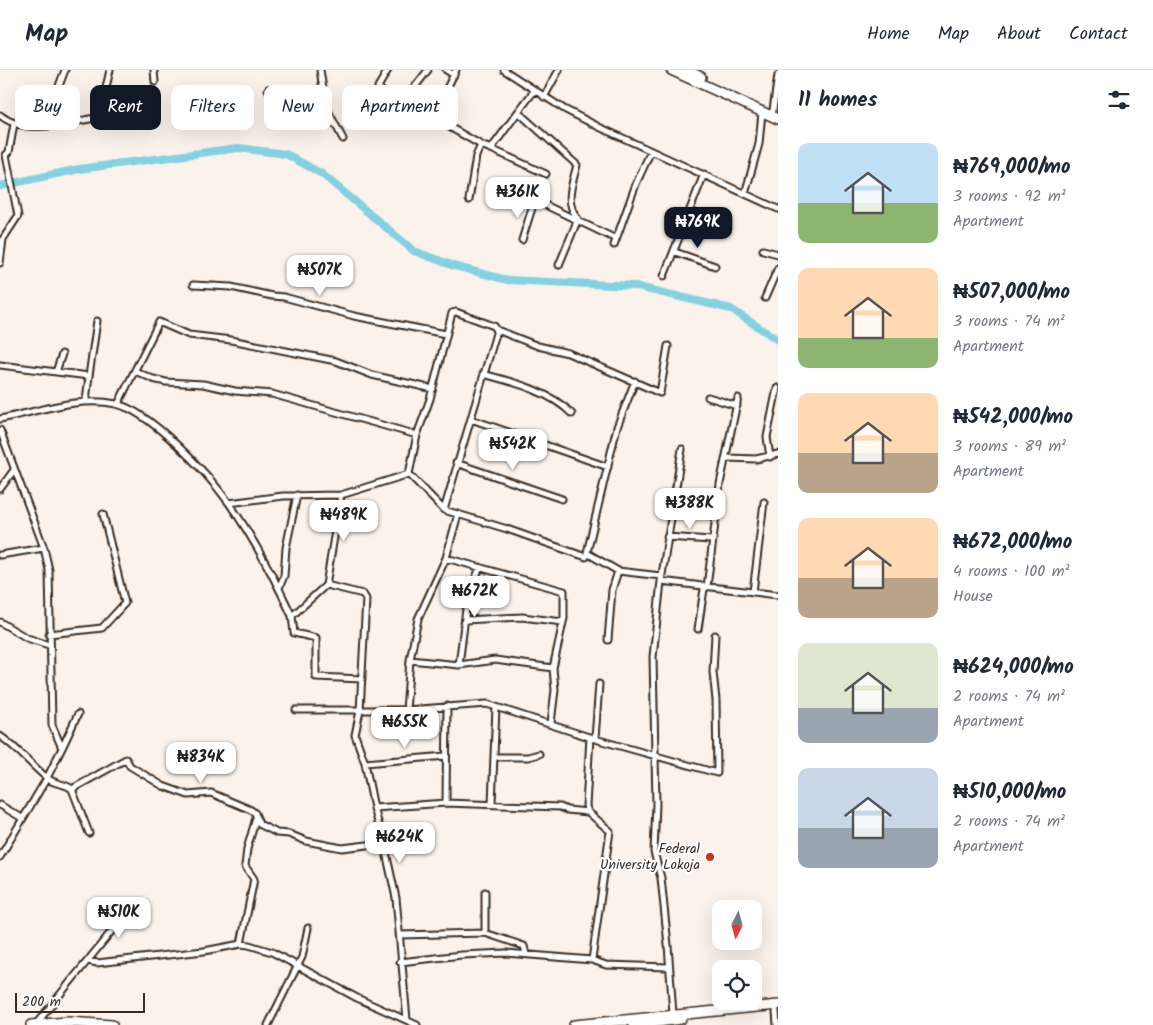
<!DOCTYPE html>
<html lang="en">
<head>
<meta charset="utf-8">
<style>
	body { margin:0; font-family:Kalam,sans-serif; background:#f6f6f7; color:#1f2937; height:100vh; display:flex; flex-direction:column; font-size:19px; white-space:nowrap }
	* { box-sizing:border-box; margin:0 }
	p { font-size:16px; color:#747a83 }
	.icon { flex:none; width:28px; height:28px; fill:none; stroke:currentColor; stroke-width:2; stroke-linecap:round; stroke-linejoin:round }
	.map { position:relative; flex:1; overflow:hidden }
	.panel { display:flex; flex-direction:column; background:#fff; width:375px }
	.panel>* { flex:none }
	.guide { position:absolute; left:15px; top:15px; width:475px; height:45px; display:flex; gap:10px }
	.needle { width:32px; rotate:186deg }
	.fabs { position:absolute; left:712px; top:830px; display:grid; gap:10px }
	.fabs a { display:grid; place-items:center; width:50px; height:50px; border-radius:10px; background:#fff; box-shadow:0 5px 20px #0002; font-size:25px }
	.scale { position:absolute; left:15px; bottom:12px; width:130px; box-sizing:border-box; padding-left:5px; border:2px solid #3b2a1e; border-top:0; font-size:14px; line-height:18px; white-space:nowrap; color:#3b2a1e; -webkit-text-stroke:4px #fff; paint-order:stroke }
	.price { position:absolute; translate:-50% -42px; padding:0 11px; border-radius:10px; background:#fff; color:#222; font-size:16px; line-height:32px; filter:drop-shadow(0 1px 2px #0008) }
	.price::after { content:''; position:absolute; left:50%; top:30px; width:15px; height:11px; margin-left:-8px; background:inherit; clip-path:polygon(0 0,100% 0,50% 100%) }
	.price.selected { background:#111827; color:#fff }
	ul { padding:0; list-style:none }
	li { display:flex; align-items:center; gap:15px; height:125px; padding:0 20px }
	li span { display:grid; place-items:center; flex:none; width:140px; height:100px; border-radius:10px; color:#555 }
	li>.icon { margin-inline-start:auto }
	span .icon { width:60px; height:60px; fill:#fffc; stroke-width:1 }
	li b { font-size:21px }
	h2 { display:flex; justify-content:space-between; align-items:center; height:60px; padding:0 20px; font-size:21px }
	.chip { padding:0 18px; border-radius:10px; background:#fff; box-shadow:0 5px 20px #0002; font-size:18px; line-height:45px }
	.chip.selected { background:#111827; color:#fff }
	header { display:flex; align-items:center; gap:30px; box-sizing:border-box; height:70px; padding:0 25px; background:#fff; border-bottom:1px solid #e0e1e3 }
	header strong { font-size:24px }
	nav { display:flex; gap:28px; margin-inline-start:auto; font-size:18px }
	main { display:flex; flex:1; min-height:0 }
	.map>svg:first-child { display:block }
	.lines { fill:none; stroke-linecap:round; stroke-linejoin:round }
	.river { stroke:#83d1e1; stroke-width:8 }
	.minor-casing { stroke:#3b2a1e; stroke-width:9 }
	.trunk-casing { stroke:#3b2a1e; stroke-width:12 }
	.minor { stroke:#fff; stroke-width:5 }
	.trunk { stroke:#fff; stroke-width:9 }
	.poi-dot { fill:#c8321e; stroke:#fff; stroke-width:2 }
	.labels { text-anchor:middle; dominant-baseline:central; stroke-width:4.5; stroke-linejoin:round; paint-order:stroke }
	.poi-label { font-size:14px; fill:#3b2a1e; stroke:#fff; text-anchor:end }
</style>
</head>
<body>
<header>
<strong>Map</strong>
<nav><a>Home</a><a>Map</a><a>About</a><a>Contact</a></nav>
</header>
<main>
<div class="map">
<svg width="778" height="955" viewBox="0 0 778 955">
	<rect width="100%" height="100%" fill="#fbf2eb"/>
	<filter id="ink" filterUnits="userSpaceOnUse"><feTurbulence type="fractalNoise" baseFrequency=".02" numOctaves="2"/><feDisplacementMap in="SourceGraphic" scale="10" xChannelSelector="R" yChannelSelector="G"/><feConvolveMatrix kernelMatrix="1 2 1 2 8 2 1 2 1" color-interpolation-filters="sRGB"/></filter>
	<g filter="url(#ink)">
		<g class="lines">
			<path class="river" d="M0,116L79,99L238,78L286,84L322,104L414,181L454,196L507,210L634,216L731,239L778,270"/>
			<g class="minor-casing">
				<path id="minor" d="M154,0L155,12
					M320,0L326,37L343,69
					M388,0L378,17L393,34L425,43L481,75L491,79L518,42
					M446,0L454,5
					M504,0L564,39L599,57L778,139
					M268,19C271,24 274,31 279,36C292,47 316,50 332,51
					M57,21L65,0
					M534,21L518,42L577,95C572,115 564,132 578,149L559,195
					M411,22L428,0
					M544,27L559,0
					M0,45C26,67 72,51 102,47L106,43L105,22L110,0
					M772,47L778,5
					M432,48L456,0
					M491,79L546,104
					M745,124L759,74L762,42
					M469,130L476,86L481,75
					M522,170L533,135L539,132L616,169
					M614,175L636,114L651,81
					M763,180L778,184
					M675,182L715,196
					M0,193L3,169L18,146L6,85L9,82L14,54
					M664,206L704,104
					M193,215L231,217L272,226L284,227L354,246L446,264
					M765,228L778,198
					M0,295L89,306L86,331
					M135,301L153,309L166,312L203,314L235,321L272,324L417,365
					M56,302L62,284
					M483,304C513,312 550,321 572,344
					M89,306L97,251
					M708,327L737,336
					M118,334L159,252L189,265L231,270L336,291L372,305L433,319
					M0,349C37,342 78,326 116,334C150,341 208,404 229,433C252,466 275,509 292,546L326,515L341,425
					M471,349L608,397
					M0,360L44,478L49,500L52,655L62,678L47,708L0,787
					M770,387L767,367L777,318
					M727,388L756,389L778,384
					M456,393L562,429
					M409,404L417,365L430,329L452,243L456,242L494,256L497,260L538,276L568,283L660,323L668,276
					M409,404L444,440L507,459L586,487L617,357L635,311
					M0,419L14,400
					M229,433L283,426L341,425L409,404
					M444,440L497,260
					M667,467L711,470
					M587,483L618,501L661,506
					M0,485L44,478
					M446,488L564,521V548L553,598L555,620L551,653
					M661,511L682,379
					M326,515L363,524L366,529L360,641L355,665L365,693L374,738L384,773L396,828L407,950
					M279,518L284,506L286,478L297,425
					M753,522L764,432
					M292,546L294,563L316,568V607L362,609
					M465,550L522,547L563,552
					M0,552L27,568L49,575
					M698,559L704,519L707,517L720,414L738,328
					M49,564L102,558L125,533L103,444
					M608,570L612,520L618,501
					M410,590L459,595L495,590L553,598
					M459,595L467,531L480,497
					M296,640H406L487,634L595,669L717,703L716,630L713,602L715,565
					M406,640L410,590L418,549L446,488L458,444
					M0,666C18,678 31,695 47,708C55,715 65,713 72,719L89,763
					M595,669L599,614
					M62,678L78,644
					M494,687H528L539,684
					M365,693L446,686
					M72,719L126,689L130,696L163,716L188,725L211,723L251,740L255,743L259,754L277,763L289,764L306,771L342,778L384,773
					M446,733L447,636
					M492,734L496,637
					M0,735L22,748
					M374,738L446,733L560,737L567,740L588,742
					M485,863V822
					M399,865L485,863L524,876L526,884
					M241,874L254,809L245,796L247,779L256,748
					M592,890L606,895L668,897
					M88,891L97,893L204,881L241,874L249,875L272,882L357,928L417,955
					M400,892L462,885L506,883L592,890L610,761L588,742L586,736L590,667
					M776,941L777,955
					M673,944L668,875L661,808L654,782L656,734L653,587L661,511L778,525
					M36,954L133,835
					M268,955L302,887L308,858"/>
			</g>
			<g class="trunk-casing">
				<path id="trunk" d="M671,0L778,49
					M686,0L701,7
					M31,955L68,952L112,955
					M574,955L778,935
					M634,955L681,949"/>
			</g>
			<use href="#minor" class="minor"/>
			<use href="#trunk" class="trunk"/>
		</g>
	</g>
	<circle class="poi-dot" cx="710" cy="787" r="5"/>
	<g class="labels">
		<g class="poi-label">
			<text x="700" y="779">Federal<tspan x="700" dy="16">University Lokoja</tspan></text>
		</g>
	</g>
</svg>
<div class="fabs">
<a><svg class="needle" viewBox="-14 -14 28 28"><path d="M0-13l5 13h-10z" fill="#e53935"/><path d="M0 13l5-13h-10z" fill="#747a83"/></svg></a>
<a><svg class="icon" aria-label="locate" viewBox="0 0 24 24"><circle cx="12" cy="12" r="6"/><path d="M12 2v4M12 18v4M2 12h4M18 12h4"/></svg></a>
</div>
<div class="scale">200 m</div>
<b class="price" style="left:518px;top:149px">₦361K</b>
<b class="price selected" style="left:698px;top:179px">₦769K</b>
<b class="price" style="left:320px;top:227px">₦507K</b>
<b class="price" style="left:513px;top:401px">₦542K</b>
<b class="price" style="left:690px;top:460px">₦388K</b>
<b class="price" style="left:344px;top:472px">₦489K</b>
<b class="price" style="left:475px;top:548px">₦672K</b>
<b class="price" style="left:405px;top:679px">₦655K</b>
<b class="price" style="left:201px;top:714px">₦834K</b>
<b class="price" style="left:400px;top:794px">₦624K</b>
<b class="price" style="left:119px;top:869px">₦510K</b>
<div class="guide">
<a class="chip">Buy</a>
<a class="chip selected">Rent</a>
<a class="chip">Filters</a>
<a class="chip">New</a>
<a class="chip">Apartment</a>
</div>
</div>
<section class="panel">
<h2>11 homes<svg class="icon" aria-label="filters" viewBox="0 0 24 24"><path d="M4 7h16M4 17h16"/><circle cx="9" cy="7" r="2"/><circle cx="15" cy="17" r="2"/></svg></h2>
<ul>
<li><span style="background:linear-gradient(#bfe0f5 60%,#8fb573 0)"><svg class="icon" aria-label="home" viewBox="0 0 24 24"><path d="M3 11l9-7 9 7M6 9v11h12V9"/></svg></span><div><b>₦769,000/mo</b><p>3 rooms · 92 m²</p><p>Apartment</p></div></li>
<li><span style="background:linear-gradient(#ffd9b3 70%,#8fb573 0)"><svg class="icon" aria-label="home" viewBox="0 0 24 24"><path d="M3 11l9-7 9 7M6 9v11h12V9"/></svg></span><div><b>₦507,000/mo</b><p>3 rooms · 74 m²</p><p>Apartment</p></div></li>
<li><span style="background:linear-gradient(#ffd9b3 60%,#b9a48a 0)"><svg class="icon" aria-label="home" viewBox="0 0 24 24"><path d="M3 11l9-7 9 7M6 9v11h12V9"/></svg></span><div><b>₦542,000/mo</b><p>3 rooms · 89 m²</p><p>Apartment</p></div></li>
<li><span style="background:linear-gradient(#ffd9b3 60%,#b9a48a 0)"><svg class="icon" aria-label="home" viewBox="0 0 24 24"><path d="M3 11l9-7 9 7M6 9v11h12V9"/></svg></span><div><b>₦672,000/mo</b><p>4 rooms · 100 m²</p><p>House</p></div></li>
<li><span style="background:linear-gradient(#dfe7d0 65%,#9aa5b1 0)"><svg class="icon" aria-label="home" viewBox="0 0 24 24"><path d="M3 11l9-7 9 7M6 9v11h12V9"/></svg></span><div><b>₦624,000/mo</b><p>2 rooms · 74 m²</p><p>Apartment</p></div></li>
<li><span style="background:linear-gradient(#c9d6e8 60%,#9aa5b1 0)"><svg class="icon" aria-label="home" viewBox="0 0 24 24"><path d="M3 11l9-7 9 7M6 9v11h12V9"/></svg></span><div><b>₦510,000/mo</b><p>2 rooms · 74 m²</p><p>Apartment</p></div></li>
</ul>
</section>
</main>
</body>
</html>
